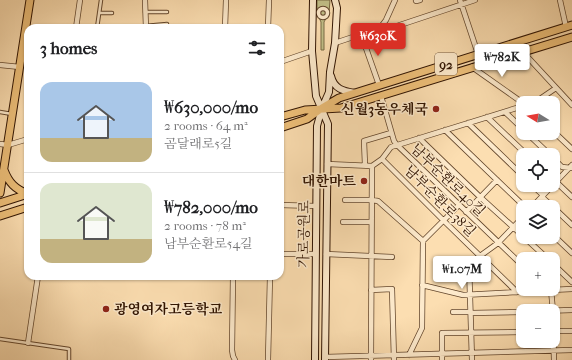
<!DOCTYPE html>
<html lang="en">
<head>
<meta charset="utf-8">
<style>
	body { margin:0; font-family:"IM FELL French Canon","Noto Serif KR",serif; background:#f6f6f6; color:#202124; height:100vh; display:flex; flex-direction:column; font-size:15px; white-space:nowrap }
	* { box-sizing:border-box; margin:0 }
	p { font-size:13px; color:#757577 }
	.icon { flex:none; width:22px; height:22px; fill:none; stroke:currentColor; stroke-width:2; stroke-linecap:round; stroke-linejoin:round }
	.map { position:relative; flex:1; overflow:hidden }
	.side { position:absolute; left:24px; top:24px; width:260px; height:256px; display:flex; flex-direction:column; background:#fff; border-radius:12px; box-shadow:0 1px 3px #0004 }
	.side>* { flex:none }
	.needle { width:26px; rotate:281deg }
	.buttons { position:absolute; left:516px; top:96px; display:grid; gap:8px }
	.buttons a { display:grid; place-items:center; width:44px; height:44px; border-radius:8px; background:#fff; box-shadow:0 1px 3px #0004; font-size:20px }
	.price { position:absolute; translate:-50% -34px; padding:0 9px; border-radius:4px; background:#fff; color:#222; font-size:13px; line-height:26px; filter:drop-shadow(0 1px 2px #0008) }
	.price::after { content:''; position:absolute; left:50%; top:24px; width:12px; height:9px; margin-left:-6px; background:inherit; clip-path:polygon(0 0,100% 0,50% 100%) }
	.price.current { background:#d93025; color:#fff }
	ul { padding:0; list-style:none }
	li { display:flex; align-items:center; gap:12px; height:100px; padding:0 16px }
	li+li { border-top:1px solid #e0e0e0 }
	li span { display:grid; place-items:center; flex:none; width:112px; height:80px; border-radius:12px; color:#555 }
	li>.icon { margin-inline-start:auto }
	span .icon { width:48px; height:48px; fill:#fffc; stroke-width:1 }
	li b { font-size:17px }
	h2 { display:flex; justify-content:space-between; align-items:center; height:48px; padding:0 16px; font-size:17px }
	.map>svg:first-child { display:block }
	.green { fill:#c2c089; stroke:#796a44 }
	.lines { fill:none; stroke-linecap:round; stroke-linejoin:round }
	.service-casing { stroke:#63462c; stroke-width:4.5 }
	.pedestrian-casing { stroke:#63462c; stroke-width:5.5 }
	.minor-casing { stroke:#63462c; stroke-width:6 }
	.secondary-casing { stroke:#301300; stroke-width:8 }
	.primary-casing { stroke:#301300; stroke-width:9 }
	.service { stroke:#fdeacc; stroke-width:2.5 }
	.pedestrian { stroke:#fdeacc; stroke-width:3.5 }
	.minor { stroke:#fdeacc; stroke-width:4.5 }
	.secondary { stroke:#fdeacc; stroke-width:6 }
	.primary { stroke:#eebf78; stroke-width:7 }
	.poi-dot { fill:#8f2418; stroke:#fdeacc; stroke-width:1.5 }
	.labels { text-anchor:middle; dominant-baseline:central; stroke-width:3; stroke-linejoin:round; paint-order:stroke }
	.shield { fill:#fdeacc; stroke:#6e543d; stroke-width:1 }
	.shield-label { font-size:13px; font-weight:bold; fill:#301300 }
	.poi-label { font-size:14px; font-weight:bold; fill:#301300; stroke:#fdeacc; text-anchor:end }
	.street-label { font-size:14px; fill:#301300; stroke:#fdeacc }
</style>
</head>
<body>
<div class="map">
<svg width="572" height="360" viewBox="0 0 572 360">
	<rect width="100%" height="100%" fill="#fcdeb1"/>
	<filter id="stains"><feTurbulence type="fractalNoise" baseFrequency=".005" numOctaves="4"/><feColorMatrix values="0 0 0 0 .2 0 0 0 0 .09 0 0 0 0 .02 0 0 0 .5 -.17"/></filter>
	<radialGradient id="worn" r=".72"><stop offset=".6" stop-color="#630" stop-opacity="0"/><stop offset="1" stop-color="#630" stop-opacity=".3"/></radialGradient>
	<path class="green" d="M317,0H330L329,13L324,22V50H321V22L317,13Z"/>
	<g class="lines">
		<g class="service-casing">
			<path id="service" d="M145,12H167
				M99,13H112
				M97,28L101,0
				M135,28L145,26L167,24
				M0,112L12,114
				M0,339L69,349V360"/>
		</g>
		<g class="pedestrian-casing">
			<path id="pedestrian" d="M318.5 13a4.5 4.5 0 1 1 9 0a4.5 4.5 0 1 1-9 0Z"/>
		</g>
		<g class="minor-casing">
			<path id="minor" d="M145,0L146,28
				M417,0L416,1L420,0
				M460,0L478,54
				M560,0L566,27
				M76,28L80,0
				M225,28L226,0
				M268,28L269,0
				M380,28H391L475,0
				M361,34L379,85
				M335,43L380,28L386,20L395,0
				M523,52L572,105
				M280,62L312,51
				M0,65L20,67
				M472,67L523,103
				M381,96L394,141L397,145L523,266
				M534,103L556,88
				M505,112L523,129
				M487,117L527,155
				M468,123L523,176
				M445,130L525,207
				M553,131L572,149
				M527,133L550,155
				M419,138L480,197L523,236
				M0,144L8,145L28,139
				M553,158L562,167L571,168
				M382,159L444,221L517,292
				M327,164L372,166L382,159L391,147L523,106
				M365,165L364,141L391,133
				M553,179L572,197
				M532,185L543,195V198L553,207
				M345,200H372L378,201L423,241L422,328L409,355
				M280,205L316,206
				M532,207L572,165
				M553,207L572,225
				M466,212L497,180
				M343,222H371
				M553,235L572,253
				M524,237L548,259
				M423,241L459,205
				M280,254H316
				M326,254L392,257
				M553,264L572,282
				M233,276L232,350L233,356L235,360
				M422,285L463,295L517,292L523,287
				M550,289L551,290L553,311
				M371,290L392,289L394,360
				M551,290L572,289
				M542,311L572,310
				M453,312H471
				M471,313L523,312
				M553,323L554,360
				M553,331H572
				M28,343L38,276
				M325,357L572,350
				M268,360L270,276
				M371,360L372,166
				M442,360V333L523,332
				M472,360L469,264L498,243L523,217"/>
		</g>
		<g class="secondary-casing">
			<path id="secondary" d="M313,0L312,51L316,96L328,124L325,360
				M331,76C334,89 343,91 355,93
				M315,360L317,126L322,108L329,92L330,72L335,43L337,8L335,0"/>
		</g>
		<g class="primary-casing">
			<path id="primary" d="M280,117L305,110L341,108L572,37
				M280,128L307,119L322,108L339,98L572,25
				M4,170C9,183 15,189 28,194
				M0,193L30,0
				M0,203L28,194
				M0,216L28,207"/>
		</g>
		<use href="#service" class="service"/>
		<use href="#pedestrian" class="pedestrian"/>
		<use href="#minor" class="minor"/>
		<use href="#secondary" class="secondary"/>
		<use href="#primary" class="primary"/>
	</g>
	<g class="poi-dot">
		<circle cx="436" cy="109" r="4"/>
		<circle cx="364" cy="181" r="4"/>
		<circle cx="106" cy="309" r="4"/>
	</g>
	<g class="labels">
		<rect class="shield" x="435" y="53" width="22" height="22" rx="3"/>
		<g class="shield-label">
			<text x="446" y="64">92</text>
		</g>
		<g class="poi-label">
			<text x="428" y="109">신월3동우체국</text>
			<text x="356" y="181">대한마트</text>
			<text x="114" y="309" text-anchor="start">광영여자고등학교</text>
		</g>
		<g class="street-label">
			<text transform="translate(448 180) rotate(44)">남부순환로40길</text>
			<text transform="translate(440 201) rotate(45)">남부순환로38길</text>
			<text transform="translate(304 234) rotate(-89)">가로공원로</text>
		</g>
	</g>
	<rect width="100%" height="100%" filter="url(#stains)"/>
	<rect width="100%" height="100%" fill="url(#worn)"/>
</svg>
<div class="buttons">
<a><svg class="needle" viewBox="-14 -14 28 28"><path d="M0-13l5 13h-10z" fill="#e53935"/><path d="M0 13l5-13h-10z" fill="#757577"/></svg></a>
<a><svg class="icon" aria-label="locate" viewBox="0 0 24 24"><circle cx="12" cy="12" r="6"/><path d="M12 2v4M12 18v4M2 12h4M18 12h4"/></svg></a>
<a><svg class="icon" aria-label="layers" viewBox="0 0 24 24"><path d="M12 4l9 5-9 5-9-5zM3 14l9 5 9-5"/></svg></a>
<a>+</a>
<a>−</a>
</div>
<b class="price current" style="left:378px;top:57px">₩630K</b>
<b class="price" style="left:502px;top:78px">₩782K</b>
<b class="price" style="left:462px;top:290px">₩1.07M</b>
<section class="side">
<h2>3 homes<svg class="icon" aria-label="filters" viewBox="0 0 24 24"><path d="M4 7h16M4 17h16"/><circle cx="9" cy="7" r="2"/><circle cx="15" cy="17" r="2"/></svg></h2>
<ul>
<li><span style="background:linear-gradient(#a9c7e8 70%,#c2b280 0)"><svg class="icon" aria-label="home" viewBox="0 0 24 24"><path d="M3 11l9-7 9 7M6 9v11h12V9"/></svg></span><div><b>₩630,000/mo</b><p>2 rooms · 64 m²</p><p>곰달래로5길</p></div></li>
<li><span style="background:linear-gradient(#dfe7d0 70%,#c2b280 0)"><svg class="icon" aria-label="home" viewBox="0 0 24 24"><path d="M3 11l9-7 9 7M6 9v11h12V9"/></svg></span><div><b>₩782,000/mo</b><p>2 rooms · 78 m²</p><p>남부순환로54길</p></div></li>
</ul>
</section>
</div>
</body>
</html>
